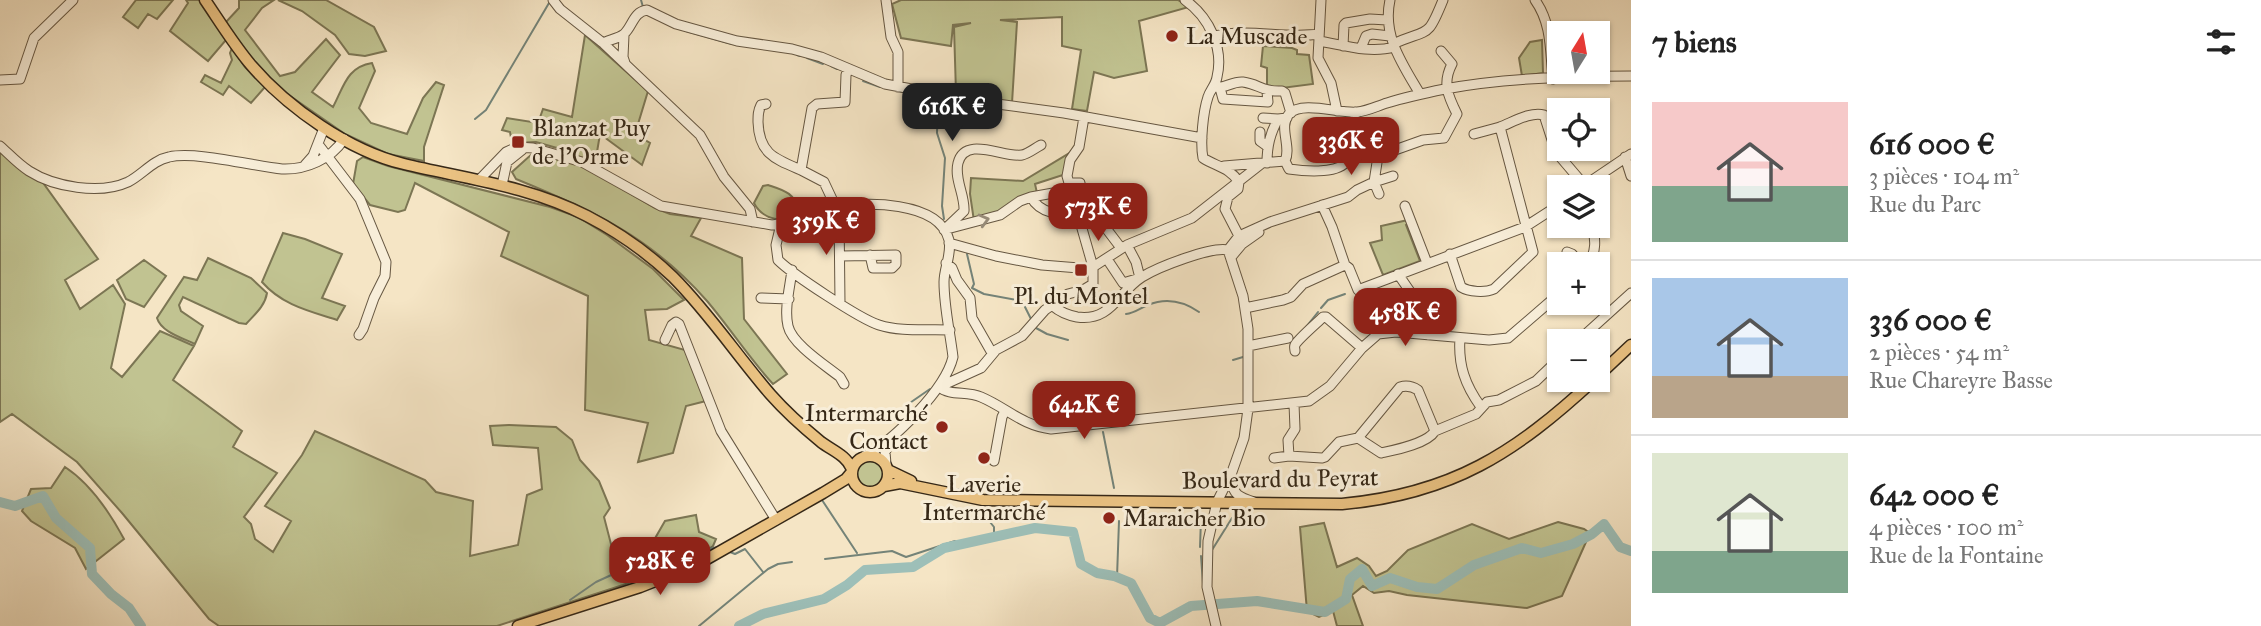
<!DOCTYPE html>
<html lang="fr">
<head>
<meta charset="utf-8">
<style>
	body { margin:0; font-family:"IM FELL Great Primer",serif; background:#f6f6f6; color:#222; height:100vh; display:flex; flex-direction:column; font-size:26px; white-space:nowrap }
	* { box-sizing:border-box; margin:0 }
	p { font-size:23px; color:#767676 }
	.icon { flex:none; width:38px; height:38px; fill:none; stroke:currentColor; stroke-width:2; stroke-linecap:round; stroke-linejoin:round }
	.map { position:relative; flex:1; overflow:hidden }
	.drawer { display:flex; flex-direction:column; background:#fff; width:630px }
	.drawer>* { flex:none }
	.needle { width:46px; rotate:11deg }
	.fabs { position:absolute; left:1547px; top:21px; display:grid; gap:14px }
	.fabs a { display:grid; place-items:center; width:63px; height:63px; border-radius:0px; background:#fff; box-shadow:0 2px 5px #0004; font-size:35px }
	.price { position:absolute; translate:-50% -60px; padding:0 16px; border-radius:14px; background:#8f2418; color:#fff; font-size:23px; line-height:46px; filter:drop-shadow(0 2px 4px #0008) }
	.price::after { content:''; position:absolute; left:50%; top:42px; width:21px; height:16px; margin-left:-10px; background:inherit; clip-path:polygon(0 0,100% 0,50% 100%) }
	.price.current { background:#222; color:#fff }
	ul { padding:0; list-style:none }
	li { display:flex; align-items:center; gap:21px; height:175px; padding:0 21px }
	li+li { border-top:2px solid #e0e0e0 }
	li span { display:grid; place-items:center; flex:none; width:196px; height:140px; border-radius:0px; color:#555 }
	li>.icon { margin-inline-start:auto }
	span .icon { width:84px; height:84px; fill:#fffc; stroke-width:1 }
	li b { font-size:30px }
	h2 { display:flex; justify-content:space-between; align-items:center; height:84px; padding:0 21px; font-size:30px }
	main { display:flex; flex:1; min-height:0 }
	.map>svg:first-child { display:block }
	.green { fill:#c1c391; stroke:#7c7654; stroke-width:2 }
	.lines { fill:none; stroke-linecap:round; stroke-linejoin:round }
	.stream { stroke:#748378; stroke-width:2 }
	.river { stroke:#9dbfb8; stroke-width:10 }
	.minor-casing { stroke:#665742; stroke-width:11 }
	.major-casing { stroke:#362817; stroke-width:13 }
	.minor { stroke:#f8eed9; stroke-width:9 }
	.major { stroke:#eac282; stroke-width:10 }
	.oneway { stroke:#978b78 }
	.poi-dot { fill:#8f2418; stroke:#f8eed9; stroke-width:2.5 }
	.labels { text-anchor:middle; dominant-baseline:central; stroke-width:6; stroke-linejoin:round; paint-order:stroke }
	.poi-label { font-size:24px; fill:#362817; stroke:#f8eed9; text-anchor:start }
	.street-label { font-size:24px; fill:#362817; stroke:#f8eed9 }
</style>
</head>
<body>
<main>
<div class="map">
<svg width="1631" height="626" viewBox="0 0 1631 626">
	<rect width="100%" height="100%" fill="#f5e5c5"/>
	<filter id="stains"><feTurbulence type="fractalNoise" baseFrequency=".00286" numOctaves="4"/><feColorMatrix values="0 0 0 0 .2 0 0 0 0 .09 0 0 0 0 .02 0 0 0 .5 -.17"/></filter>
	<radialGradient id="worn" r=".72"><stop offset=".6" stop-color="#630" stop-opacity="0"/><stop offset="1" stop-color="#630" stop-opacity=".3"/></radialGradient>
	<path class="green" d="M136,0H173L157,19L148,14L138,28L123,17Z
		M186,0H200L226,40L208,61L170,31L188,3Z
		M239,0H274L262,8L245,30L280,76L295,72L326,39L340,55L312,92L333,107C344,86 347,67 372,63L375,71L359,108L371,123L407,134L423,98L436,82L444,85L424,147V161L388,154L345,134L283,91L264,75L225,23L239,8Z
		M278,0H326L374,27L386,51L365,56L349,54L335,35L302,11Z
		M901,0H1178L1189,7L1139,21L1147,71L1114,78L1094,72L1087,111L1072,109L1081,50L1062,46V17L1000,20L1017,22L1012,103L956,93L954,27L971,23L953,25L951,46L901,38L892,4Z
		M585,35L648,91L635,134L650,143L642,165L600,134L595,164L564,150L536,142L512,143L510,132L502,130L507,118L538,123L543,109L572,117Z
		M1542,40L1543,73L1522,76L1519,58L1530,42Z
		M1263,46L1292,48L1297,50V54L1309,55L1313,84L1267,90V68L1261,66Z
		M232,48L245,67L265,87L251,103L229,86L223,95L201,82L205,75L221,83L232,60L230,53Z
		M0,151L41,180L98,259L65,280L80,309L113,285L125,304L111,368L122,377L160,331L194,346L173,380L242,431L233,447L277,473L244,517L251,524L255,539L273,552L291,521L265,506L302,455L315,431L425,480L436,492L473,501L470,556L518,545L527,495L542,489L538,448L493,445L490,426L509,425L556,427L572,440L580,460L599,481L610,508L604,517L612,548L650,547L665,521L696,515L699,532L716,539L713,546L700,555L623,585L497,626H219L209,619L122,513L77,462L12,414L0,422Z
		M533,153L580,164L655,208L670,214L701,218L691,236L742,258L744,319L787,374L773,384C749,358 730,328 707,301C651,237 592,210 516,179L512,172Z
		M1068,154L1066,174L1035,184L1037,193L1000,214L974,221L970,194L971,178L1023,181Z
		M363,157L388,166L550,207L578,217L607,235L653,269L684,300L667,309L645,310L649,340L685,350L706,401L686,406L673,453L638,462L648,423L585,410L588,296L501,256L509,232L415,183L405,210L398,212L370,205L353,184L357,161Z
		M768,185C783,190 796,193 798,211C786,226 762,219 754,203L763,186Z
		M1408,220L1409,223L1406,225L1420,261L1383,275L1370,243L1382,240L1381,226Z
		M283,233L305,239L342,254L322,298L345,306L337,320C309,311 282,305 262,282Z
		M208,258L251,278L267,293C265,306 255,314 246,324L239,323L183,297L179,305L181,311L203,326L195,344C183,338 161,332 157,318L184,277L197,280Z
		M144,260L166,276L144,307L126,299L117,280Z
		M856 473a14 14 0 1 1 28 0a14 14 0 1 1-28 0Z
		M65,467C91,484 109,511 124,539L86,569L75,548L31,521L22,511L31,489L51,488Z
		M1558,522L1584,529L1590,533L1562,596L1527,608L1407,595L1389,591L1374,593L1363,586L1352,595L1363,626H1337L1333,611L1319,617L1307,611L1300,527L1324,523L1337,567L1357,558L1369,566L1376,576L1387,571L1408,550L1472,524L1509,539Z"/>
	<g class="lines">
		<path class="stream" d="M641,0L643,7
			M686,31L732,44
			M797,55L800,56
			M807,58L823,64
			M831,66L837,69
			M863,81L880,87
			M899,91L907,93
			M919,96L938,99L937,133L945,158L942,206L944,219
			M475,119L486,110L549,3
			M967,254L974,284L972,288L984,294L1022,301L1031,319
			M1321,308L1328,300L1345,294
			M1126,314C1135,313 1140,308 1148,305C1165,298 1183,301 1199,312
			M1306,327L1318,312
			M1036,328L1047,334L1068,340
			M1233,360L1243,357
			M904,407L930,389
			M1103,432L1114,488
			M822,500L857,553
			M986,517L994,527V537
			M1200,547L1201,519
			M1212,550L1232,518
			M730,552L735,554L745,549L763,572
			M1201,556L1203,584
			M825,559L892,551L906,557L955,541
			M636,565L718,547
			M1117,577L1119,521
			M570,600L596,582L631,566
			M699,626L768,569L778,564L792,562"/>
		<path class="river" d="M0,502L15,506L43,496L56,518L90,548L92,574L111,594L129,608L141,626
			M739,626L763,614L824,599L847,585L865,570L913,567L944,548L1035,528L1073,532L1081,564L1097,573L1114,576L1131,583L1150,618L1160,623L1191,606L1257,601L1325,612L1346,599L1350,579L1362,569L1372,586L1390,578L1417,587L1437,589L1474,565L1522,548L1541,553L1573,544L1592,534L1604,524L1620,547L1631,551"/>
		<g class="minor-casing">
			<path id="minor" d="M553,0L560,9L603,43L700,135L724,177L750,209L753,222
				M886,0L891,37L898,52V87
				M1185,0C1209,17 1224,48 1217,77C1216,85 1210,90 1208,97C1203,112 1200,143 1203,158C1217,167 1229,167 1239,182
				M1321,0L1318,58L1331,83L1337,111
				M1390,0C1382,36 1403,65 1420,94
				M1535,0C1552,24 1550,50 1553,79
				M624,35L623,57L625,63
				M1215,36C1249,28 1285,39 1319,34
				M1319,41C1343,45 1370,54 1394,47
				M603,43C609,40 620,38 624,34C633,26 633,12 647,10L676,24L737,41L792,49L821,57L885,84L975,101L1064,113L1202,138
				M1393,44C1429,28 1427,40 1443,0
				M1343,46L1344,25L1346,23L1370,19L1387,20
				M1361,48L1366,36L1372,34L1390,36
				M0,80L20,79L34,38L73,0
				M1215,87C1225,89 1232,81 1243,82C1259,84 1262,92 1282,91L1285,93L1291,113
				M1220,88L1223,99L1268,102L1267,92
				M766,104L761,105C758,111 758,115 758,122C759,154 775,159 801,170
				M1263,118L1278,119
				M1260,132V141L1267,146
				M1474,134L1500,127
				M318,144L360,199L386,262L385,276L374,298L363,329L359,335
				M0,146C9,154 18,164 29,171C54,187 100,195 128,182C142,175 153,160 169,157C196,151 253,166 282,169C306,170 331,159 344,139
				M1625,157L1631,176
				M1285,161C1292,147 1278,127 1289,114C1302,100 1340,114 1357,112C1368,111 1377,106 1387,103C1406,97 1425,93 1445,89C1502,78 1573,76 1631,76
				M1285,161L1289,169C1303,171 1335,174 1345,163C1354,151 1355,126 1355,112
				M1267,163C1267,146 1270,134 1278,119L1287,118
				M305,165L313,156L324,128
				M1224,166L1285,161
				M479,180L506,152L517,147L533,148L582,162L661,206L772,225C794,223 812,211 834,207C864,202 939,200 949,240C952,254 944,268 944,282C944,307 950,332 953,357C945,390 894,440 865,456
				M1069,183H1080L1082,194L1094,208L1079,220
				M502,185L507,162L522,150
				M1585,187L1588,183L1631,154
				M1379,194L1374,182L1393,176
				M1031,197C1040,214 1060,215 1077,214
				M1322,205L1332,227L1345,265L1349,268L1358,290L1525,227L1559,205
				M1405,206L1427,263
				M1102,223L1121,248
				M781,224L776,245L778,260C792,274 860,319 879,325C900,332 927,329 950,330
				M947,229L1000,215L1020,201L1031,197L1070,190
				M944,230L964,211C965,195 954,179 958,163C965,135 1004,158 1022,155C1028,154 1035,148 1041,145
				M1239,236L1270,222L1348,197L1357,190L1374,182L1378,156L1423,140L1444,138L1457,114C1448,96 1442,83 1452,64L1441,51
				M949,243L996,256L1042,265L1079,268L1093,267L1127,245L1192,218L1261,164
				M1567,252L1572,254L1581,264
				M1450,254L1461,287C1469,292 1485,293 1494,289L1533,252L1500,127C1513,122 1531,111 1544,115L1556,152L1585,186L1584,187
				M841,256L896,255V264L892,268H873L870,255
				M1232,256L1242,244L1259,232
				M1107,259L1123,283L1140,278L1136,262L1127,245
				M946,263L952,268L957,280L970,298L972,318L992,353
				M1589,264C1596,251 1596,240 1592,226
				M792,270C790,287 784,309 788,326C792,344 825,365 840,377L844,384
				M1398,274L1429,319L1428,335
				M761,298L789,299
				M840,302L839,214L824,182L801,170L812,108L817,104L845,102L846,75L848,69
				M1053,306C1060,312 1067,315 1077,317C1111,322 1118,292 1142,277C1158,267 1212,246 1228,250
				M1245,308L1283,300L1291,297L1303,284L1345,265
				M1460,338C1458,365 1465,385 1481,407
				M665,340L672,325L676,322L679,324L721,431L776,520
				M1578,341L1631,293
				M1248,346L1288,338
				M1295,351C1295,349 1294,347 1295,345C1297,340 1318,322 1323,317H1326L1362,348
				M939,387C950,396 967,391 981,397C1007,408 1021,425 1051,429L1309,401L1330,386L1362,348L1378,334L1396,332L1489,340L1508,338L1559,294
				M939,387L981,368L996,350L1022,336L1045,310L1068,294L1083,290L1093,284V267L1067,176L1070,160L1079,147L1084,117
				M1294,404L1295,429L1288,440L1289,456L1322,458L1325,457L1339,442L1358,438L1381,453C1395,450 1427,444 1435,431L1476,414L1487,402L1499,400L1536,381L1559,359
				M1358,438L1400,387C1407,385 1412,386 1418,390L1435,431
				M1274,458L1289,456
				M994,461L1002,417L1005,411
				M886,464L885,452L892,440
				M1231,479C1233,495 1239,497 1254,502
				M1216,626L1207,587L1208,541L1217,502L1232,472L1244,438L1248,409V329L1243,296L1228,250L1239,236L1225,209L1228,197L1238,189L1239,182"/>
		</g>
		<g class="major-casing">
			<path id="major" d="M205,0C220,22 234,45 251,65C288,108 349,151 404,164C467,179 529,186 587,216C618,232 648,253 673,277C709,313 738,357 771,395C786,412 804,428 821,442C833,451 846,455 852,469
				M1598,376L1631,345
				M852 474a18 18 0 1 1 36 0a18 18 0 1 1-36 0Z
				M888,470L911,481
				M884,486L900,483L983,500L1342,504C1452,494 1515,453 1594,380
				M518,626L640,587L698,564L823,493L846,479L851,473"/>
		</g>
		<use href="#minor" class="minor"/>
		<use href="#major" class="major"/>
	</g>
	<defs><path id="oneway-chevron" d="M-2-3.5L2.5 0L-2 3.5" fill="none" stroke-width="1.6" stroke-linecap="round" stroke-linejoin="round" transform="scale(1.75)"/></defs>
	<use class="oneway" href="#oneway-chevron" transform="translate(984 220) rotate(-15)"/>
	<g class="poi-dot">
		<circle cx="1172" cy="36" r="7"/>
		<rect x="511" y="135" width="14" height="14" rx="3.5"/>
		<rect x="1074" y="263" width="14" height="14" rx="3.5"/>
		<circle cx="942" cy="427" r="7"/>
		<circle cx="984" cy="458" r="7"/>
		<circle cx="1109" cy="518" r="7"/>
	</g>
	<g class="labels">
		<g class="poi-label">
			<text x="1186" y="36">La Muscade</text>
			<text x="532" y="128">Blanzat Puy<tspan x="532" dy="28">de l'Orme</tspan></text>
			<text x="1081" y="296" text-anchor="middle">Pl. du Montel</text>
			<text x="928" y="413" text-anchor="end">Intermarché<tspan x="928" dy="28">Contact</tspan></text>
			<text x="984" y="484" text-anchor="middle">Laverie<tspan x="984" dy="28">Intermarché</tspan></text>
			<text x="1123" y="518">Maraicher Bio</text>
		</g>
		<g class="street-label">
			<text transform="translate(1280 479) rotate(-1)">Boulevard du Peyrat</text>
		</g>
	</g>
	<rect width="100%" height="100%" filter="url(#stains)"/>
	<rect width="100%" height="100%" fill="url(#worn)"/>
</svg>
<div class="fabs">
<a><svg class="needle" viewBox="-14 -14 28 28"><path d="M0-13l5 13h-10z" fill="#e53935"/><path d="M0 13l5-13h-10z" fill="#767676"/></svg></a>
<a><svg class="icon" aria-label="locate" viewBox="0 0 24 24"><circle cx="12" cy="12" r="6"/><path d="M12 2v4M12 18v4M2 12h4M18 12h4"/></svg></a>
<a><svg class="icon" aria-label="layers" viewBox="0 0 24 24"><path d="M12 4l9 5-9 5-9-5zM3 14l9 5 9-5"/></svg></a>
<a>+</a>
<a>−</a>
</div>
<b class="price current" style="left:952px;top:143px">616K €</b>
<b class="price" style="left:1351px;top:177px">336K €</b>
<b class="price" style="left:1098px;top:243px">573K €</b>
<b class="price" style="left:826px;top:257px">359K €</b>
<b class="price" style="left:1405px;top:348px">458K €</b>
<b class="price" style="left:1084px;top:441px">642K €</b>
<b class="price" style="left:660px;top:597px">528K €</b>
</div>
<section class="drawer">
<h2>7 biens<svg class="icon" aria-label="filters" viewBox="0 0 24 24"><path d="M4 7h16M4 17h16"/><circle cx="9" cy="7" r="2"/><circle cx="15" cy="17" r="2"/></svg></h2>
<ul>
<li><span style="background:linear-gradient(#f6c9c9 60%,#7fa58c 0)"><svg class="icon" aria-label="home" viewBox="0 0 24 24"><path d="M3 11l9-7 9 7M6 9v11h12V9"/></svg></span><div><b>616 000 €</b><p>3 pièces · 104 m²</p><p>Rue du Parc</p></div></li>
<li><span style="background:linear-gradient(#a9c7e8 70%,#b9a48a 0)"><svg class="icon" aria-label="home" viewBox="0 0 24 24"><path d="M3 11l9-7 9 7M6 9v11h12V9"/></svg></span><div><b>336 000 €</b><p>2 pièces · 54 m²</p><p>Rue Chareyre Basse</p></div></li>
<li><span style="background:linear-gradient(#dfe7d0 70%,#7fa58c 0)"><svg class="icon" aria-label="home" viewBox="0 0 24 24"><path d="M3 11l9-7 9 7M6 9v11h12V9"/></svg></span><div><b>642 000 €</b><p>4 pièces · 100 m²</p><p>Rue de la Fontaine</p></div></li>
</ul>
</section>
</main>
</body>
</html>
